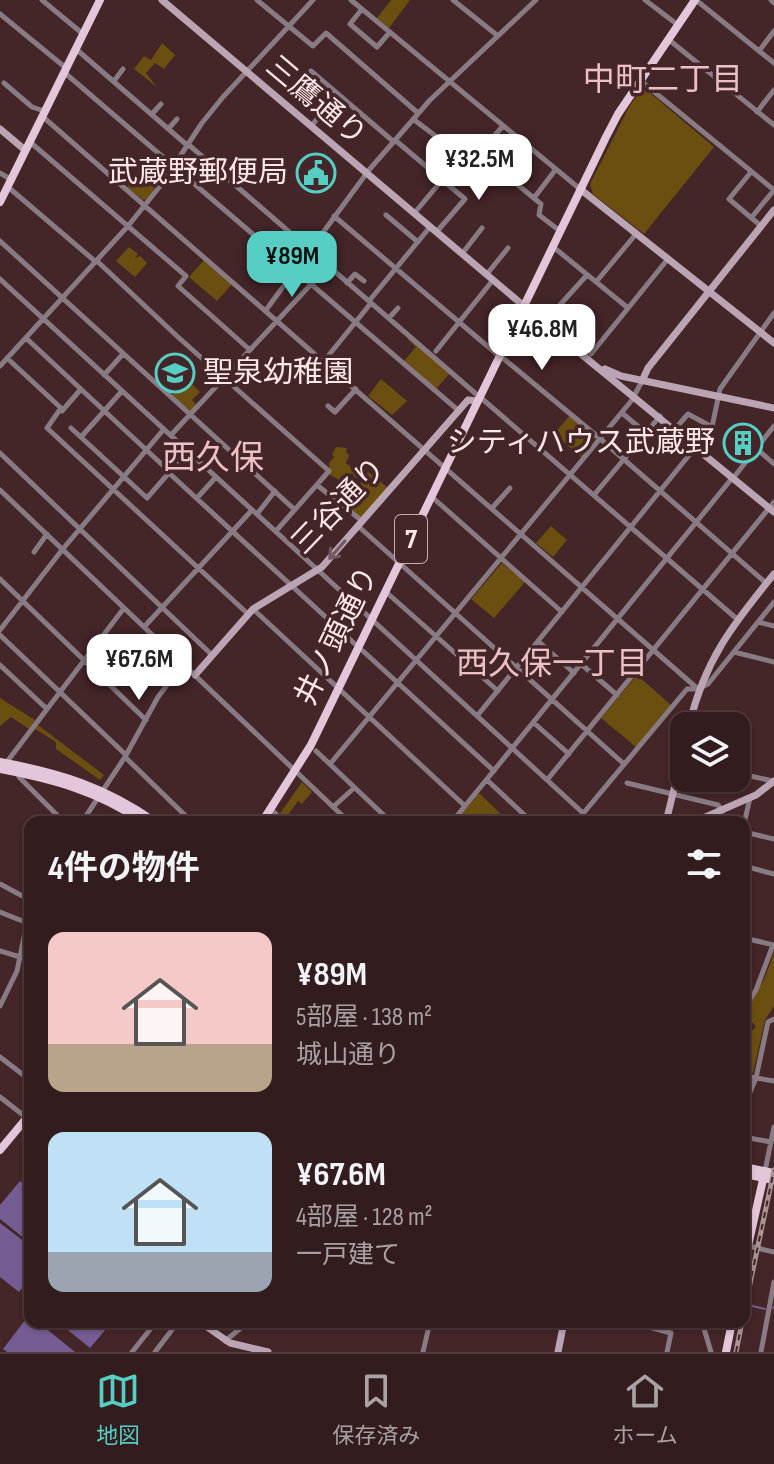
<!DOCTYPE html>
<html lang="ja">
<head>
<meta charset="utf-8">
<style>
	body { margin:0; font-family:"Sofia Sans Condensed","Noto Sans JP",sans-serif; background:#3b2527; color:#f1f3f6; height:100vh; display:flex; flex-direction:column; font-size:30px; white-space:nowrap }
	* { box-sizing:border-box; margin:0 }
	p { font-size:26px; color:#a9a1a4 }
	.icon { flex:none; width:44px; height:44px; fill:none; stroke:currentColor; stroke-width:2; stroke-linecap:round; stroke-linejoin:round }
	.map { position:relative; flex:1; overflow:hidden }
	.panel { position:absolute; left:24px; top:816px; width:726px; height:512px; display:flex; flex-direction:column; background:#331c1e; border-radius:16px; box-shadow:0 2px 6px #0004,0 0 0 2px #4e3a3c }
	.panel>* { flex:none }
	.buttons { position:absolute; left:670px; top:712px; display:grid; gap:16px }
	.buttons a { display:grid; place-items:center; width:80px; height:80px; border-radius:16px; background:#331c1e; box-shadow:0 2px 6px #0004,0 0 0 2px #4e3a3c; font-size:40px }
	.price { position:absolute; translate:-50% -68px; padding:0 18px; border-radius:16px; background:#fff; color:#222; font-size:26px; line-height:52px; filter:drop-shadow(0 2px 4px #0008) }
	.price::after { content:''; position:absolute; left:50%; top:48px; width:24px; height:18px; margin-left:-12px; background:inherit; clip-path:polygon(0 0,100% 0,50% 100%) }
	.price.current { background:#56cec3; color:#111 }
	ul { padding:0; list-style:none }
	li { display:flex; align-items:center; gap:24px; height:200px; padding:0 24px }
	li span { display:grid; place-items:center; flex:none; width:224px; height:160px; border-radius:16px; color:#555 }
	li>.icon { margin-inline-start:auto }
	span .icon { width:96px; height:96px; fill:#fffc; stroke-width:1 }
	li b { font-size:34px }
	h2 { display:flex; justify-content:space-between; align-items:center; height:96px; padding:0 24px; font-size:34px }
	.tab-bar { display:flex; justify-content:space-around; align-items:center; height:112px; border-top:2px solid #4e3a3c; background:#331c1e; font-size:22px; color:#a9a1a4 }
	.tab-bar a { display:grid; justify-items:center; gap:4px }
	.tab-bar .current { color:#56cec3 }
	.map>svg:first-child { display:block }
	.green { fill:#6b4f10 }
	.water { fill:#755c93 }
	.lines { fill:none; stroke-linecap:round; stroke-linejoin:round }
	.stream { stroke:#755c93; stroke-width:2 }
	.street { stroke:#897b84; stroke-width:5 }
	.secondary { stroke:#bba5b4; stroke-width:7 }
	.primary { stroke:#e3c6d9; stroke-width:8 }
	.rail-casing { stroke:#ab9293; stroke-width:5 }
	.rail { stroke:#442528; stroke-width:2; stroke-dasharray:6; stroke-linecap:butt }
	.oneway { stroke:#745860 }
	.labels { text-anchor:middle; dominant-baseline:central; stroke-width:7; stroke-linejoin:round; paint-order:stroke }
	.shield { fill:#442528; stroke:#c6adae; stroke-width:2 }
	.shield-label { font-size:28px; font-weight:bold; fill:#fde7e8 }
	.street-label { font-size:30px; fill:#fde7e8; stroke:#442528 }
	.poi-label { font-size:30px; fill:#fde7e8; stroke:#442528; text-anchor:end }
	.neighbourhood-label { font-size:32px; fill:#ebc1c4; stroke:#442528 }
	.quarter-label { font-size:34px; fill:#ebc1c4; stroke:#442528 }
</style>
</head>
<body>
<div class="map">
<svg width="774" height="1352" viewBox="0 0 774 1352">
	<rect width="100%" height="100%" fill="#442528"/>
	<path class="green" d="M391,0H410L389,28L377,18Z
		M162,43L175,55L164,69L155,63L146,73L157,87L134,69L144,56L151,60Z
		M643,87L714,147L644,234L593,194L590,184L629,107Z
		M143,168L159,182L147,199L143,200L127,187Z
		M129,247L138,254L135,258L140,256L147,263L135,277L116,261Z
		M204,260L232,284L217,301L189,277Z
		M410,337L451,372L436,389L404,361L416,347L408,340Z
		M187,379L200,392L192,400L197,405L191,411L172,396Z
		M381,379L407,401L392,415L368,396Z
		M570,415L596,437L582,458L554,434Z
		M336,447L347,448L346,451L349,456L346,463L360,475L355,478L352,473L343,481L354,493L368,472L387,487L386,493L361,518L346,505L351,500C349,489 340,479 330,475L329,463L334,457L332,454Z
		M551,526L567,540L553,557L536,543Z
		M502,563L525,582L494,618L471,599Z
		M637,675L671,705L636,747L601,718Z
		M0,698L35,720L29,729L11,717L0,726Z
		M38,725L104,775L100,780L56,749V742L35,729Z
		M302,782L312,792L302,804L298,801L283,822H274Z
		M479,793L509,822H455Z
		M774,953V1006L765,1020L753,1073L744,1064V1041L756,1026L744,1015L765,977Z"/>
	<path class="water" d="M20,1181L30,1189V1243L0,1219V1205Z
		M0,1223L30,1246V1278L19,1292L0,1277Z
		M29,1315L30,1322H38L75,1352H7L3,1349Z
		M58,1322H112L90,1348Z"/>
	<g class="lines">
		<path class="stream" d="M744,1304L765,1309
			M773,1308L774,1307"/>
		<path class="street" d="M42,0L83,34
			M257,0L313,46L326,33L418,113
			M351,0L580,189
			M453,0L498,36
			M645,0L678,25
			M696,0L774,63
			M771,0L774,3
			M362,9L350,24L377,47L390,32
			M0,14L66,68
			M668,39L774,125
			M76,49L188,146
			M759,51L774,31
			M311,71L394,142
			M65,73L459,411
			M114,81L123,69
			M641,81L774,190
			M4,83L32,107L41,110
			M757,112L774,90
			M152,114L161,104
			M42,116L698,689
			M413,119L458,153L463,147L476,158L479,153L541,204L539,215L560,231
			M313,124L337,93
			M169,128L177,119
			M395,140L465,199L439,229
			M30,142L186,276L178,286L250,350
			M189,145L476,394
			M479,153L503,126
			M751,172L729,199L761,226
			M0,173L10,179
			M8,187L96,262
			M534,198L556,169
			M417,210L442,180
			M386,215L418,242
			M334,216L499,356
			M751,218L774,190
			M0,241L294,509
			M465,250L482,228
			M557,250L628,308
			M97,261L178,337L329,471L276,531
			M487,274L508,248
			M0,279L583,813
			M596,282L636,234
			M347,283L355,274L364,281
			M369,301L430,227
			M266,310L369,170L430,100L536,0
			M549,317L587,275
			M389,318L398,308
			M26,338L170,472
			M436,351L493,280
			M591,354L667,260
			M7,358L61,408L47,428L248,614
			M504,359L597,436L766,583
			M324,361L371,303
			M0,366L128,226L161,185L202,123L223,97L313,0
			M104,375L123,354
			M299,375L317,356
			M480,397L737,619
			M328,406L335,412L356,389
			M62,411L81,389
			M622,413L646,433
			M71,428L147,498L188,451
			M675,429L688,414L712,427
			M171,435L328,266
			M81,437L122,391
			M756,448L774,464
			M0,453L212,655
			M169,473L355,644
			M734,477L774,426
			M317,485L362,521
			M0,490L349,822
			M594,495L660,416
			M432,497L562,612
			M197,498L216,477
			M492,508L510,488
			M257,514L275,491
			M358,526L624,764
			M34,552L47,534
			M0,579L146,720
			M386,592L498,691
			M253,609L465,806
			M758,622L774,626
			M144,627L252,510
			M0,630L62,550L164,429
			M0,635L126,755
			M538,641L574,673
			M363,651L494,771
			M734,652L774,662
			M581,664L617,695
			M0,665L47,709
			M477,716L712,427L720,389L774,313
			M534,723L569,754
			M316,751L391,822
			M125,757L192,822
			M6,763L124,608
			M330,764L632,400L642,381
			M736,773L773,781
			M19,777L64,822
			M487,780L532,822
			M547,780L774,502
			M627,783L718,805L723,811
			M333,807L354,788
			M271,809L284,822
			M82,822L125,757L158,697L182,665
			M452,822L733,477
			M576,822L687,689H698L708,684L774,602
			M744,824L750,798
			M744,832L774,839
			M744,866L774,874
			M0,884L30,900
			M0,912L25,922
			M744,938L774,945
			M0,951L30,960
			M0,1006L17,971L30,908
			M744,1009L756,990L773,945
			M0,1057L30,1080
			M744,1068L751,1077L774,1081
			M0,1097L27,1118
			M744,1106L756,1078L768,1022L774,1019
			M744,1137L771,1142
			M765,1171L774,1127
			M744,1245L774,1252
			M630,1322L671,1333L667,1352
			M702,1322L711,1352
			M225,1341L248,1322
			M132,1352L156,1322
			M155,1352L178,1322
			M423,1352L430,1322
			M761,1352L774,1282"/>
		<path class="secondary" d="M162,0L570,345L774,512
			M0,129L25,150
			M580,189L774,343
			M605,369L621,376L774,408
			M642,381L648,368L774,210
			M195,675L253,609L322,567L468,400L478,401
			M689,726C704,661 733,624 774,574
			M666,822L684,748
			M694,822L756,795L774,781
			M200,1322L230,1343L268,1352
			M558,1352L564,1322"/>
		<path class="primary" d="M0,202L100,0
			M0,762C60,773 105,787 155,822
			M0,769C52,779 99,791 143,822
			M262,822L311,745L606,137L618,114L695,0
			M0,1150L30,1114
			M744,1167L774,1173
			M744,1174L774,1180
			M744,1263L765,1171
			M726,1352L732,1322"/>
		<g class="rail-casing">
			<path id="rail" d="M744,1312L774,1170
				M736,1352L742,1322"/>
		</g>
		<use href="#rail" class="rail"/>
	</g>
	<defs><path id="oneway-shaft" d="M-6 0H5M1.5-3L5.5 0L1.5 3" fill="none" stroke-width="1.6" stroke-linecap="round" stroke-linejoin="round" transform="scale(2)"/></defs>
	<use class="oneway" href="#oneway-shaft" transform="translate(337 550) rotate(131)"/>
	<defs>
		<g id="civic-ring" transform="scale(2)"><circle r="9.5" fill="#442528" stroke="#56cec3" stroke-width="1.5"/><path d="M-.6-6.5H3V-4.5H.6V-3L4-1V1h2V6H-6V1h2V-1L-.6-3ZM-1.2 2.5V6h2.4V2.5Z" fill="#56cec3"/></g>
		<g id="school-ring" transform="scale(2)"><circle r="9.5" fill="#442528" stroke="#56cec3" stroke-width="1.5"/><path d="M0-5L7-2L0 1L-7-2ZM-4 1L0 2.5L4 1V4Q0 6-4 4Z" fill="#56cec3"/></g>
		<g id="building-ring" transform="scale(2)"><circle r="9.5" fill="#442528" stroke="#56cec3" stroke-width="1.5"/><path d="M-4-6H4V6H1V3H-1V6H-4ZM-2.5-4.3h1.7v1.8h-1.7ZM.8-4.3h1.7v1.8H.8ZM-2.5-1h1.7V.8h-1.7ZM.8-1h1.7V.8H.8Z" fill="#56cec3"/></g>
	</defs>
	<g fill-rule="evenodd">
		<use href="#civic-ring" x="316" y="173"/>
		<use href="#school-ring" x="175" y="373"/>
		<use href="#building-ring" x="743" y="443"/>
	</g>
	<g class="labels">
		<rect class="shield" x="395" y="515" width="32" height="48" rx="6"/>
		<g class="shield-label">
			<text x="411" y="539">7</text>
		</g>
		<g class="street-label">
			<text transform="translate(316 101) rotate(40)">三鷹通り</text>
			<text transform="translate(339 506) rotate(-46)">三谷通り</text>
			<text transform="translate(337 636) rotate(-64)">井ノ頭通り</text>
		</g>
		<g class="poi-label">
			<text x="288" y="173">武蔵野郵便局</text>
			<text x="203" y="373" text-anchor="start">聖泉幼稚園</text>
			<text x="715" y="443">シティハウス武蔵野</text>
		</g>
		<g class="neighbourhood-label">
			<text x="663" y="80">中町二丁目</text>
			<text x="552" y="664">西久保一丁目</text>
		</g>
		<g class="quarter-label">
			<text x="213" y="458">西久保</text>
		</g>
	</g>
</svg>
<div class="buttons">
<a><svg class="icon" aria-label="layers" viewBox="0 0 24 24"><path d="M12 4l9 5-9 5-9-5zM3 14l9 5 9-5"/></svg></a>
</div>
<b class="price" style="left:479px;top:202px">¥32.5M</b>
<b class="price current" style="left:292px;top:299px">¥89M</b>
<b class="price" style="left:542px;top:372px">¥46.8M</b>
<b class="price" style="left:139px;top:702px">¥67.6M</b>
<section class="panel">
<h2>4件の物件<svg class="icon" aria-label="filters" viewBox="0 0 24 24"><path d="M4 7h16M4 17h16"/><circle cx="9" cy="7" r="2"/><circle cx="15" cy="17" r="2"/></svg></h2>
<ul>
<li><span style="background:linear-gradient(#f6c9c9 70%,#b9a48a 0)"><svg class="icon" aria-label="home" viewBox="0 0 24 24"><path d="M3 11l9-7 9 7M6 9v11h12V9"/></svg></span><div><b>¥89M</b><p>5部屋 · 138 m²</p><p>城山通り</p></div></li>
<li><span style="background:linear-gradient(#bfe0f5 75%,#9aa5b1 0)"><svg class="icon" aria-label="home" viewBox="0 0 24 24"><path d="M3 11l9-7 9 7M6 9v11h12V9"/></svg></span><div><b>¥67.6M</b><p>4部屋 · 128 m²</p><p>一戸建て</p></div></li>
</ul>
</section>
</div>
<nav class="tab-bar">
<a class="current"><svg class="icon" aria-label="map" viewBox="0 0 24 24"><path d="M3 6l6-2 6 2 6-2v14l-6 2-6-2-6 2zM9 4v14M15 6v14"/></svg>地図</a>
<a><svg class="icon" aria-label="saved" viewBox="0 0 24 24"><path d="M7 4h10v16l-5-4-5 4z"/></svg>保存済み</a>
<a><svg class="icon" aria-label="home" viewBox="0 0 24 24"><path d="M3 11l9-7 9 7M6 9v11h12V9"/></svg>ホーム</a>
</nav>
</body>
</html>
